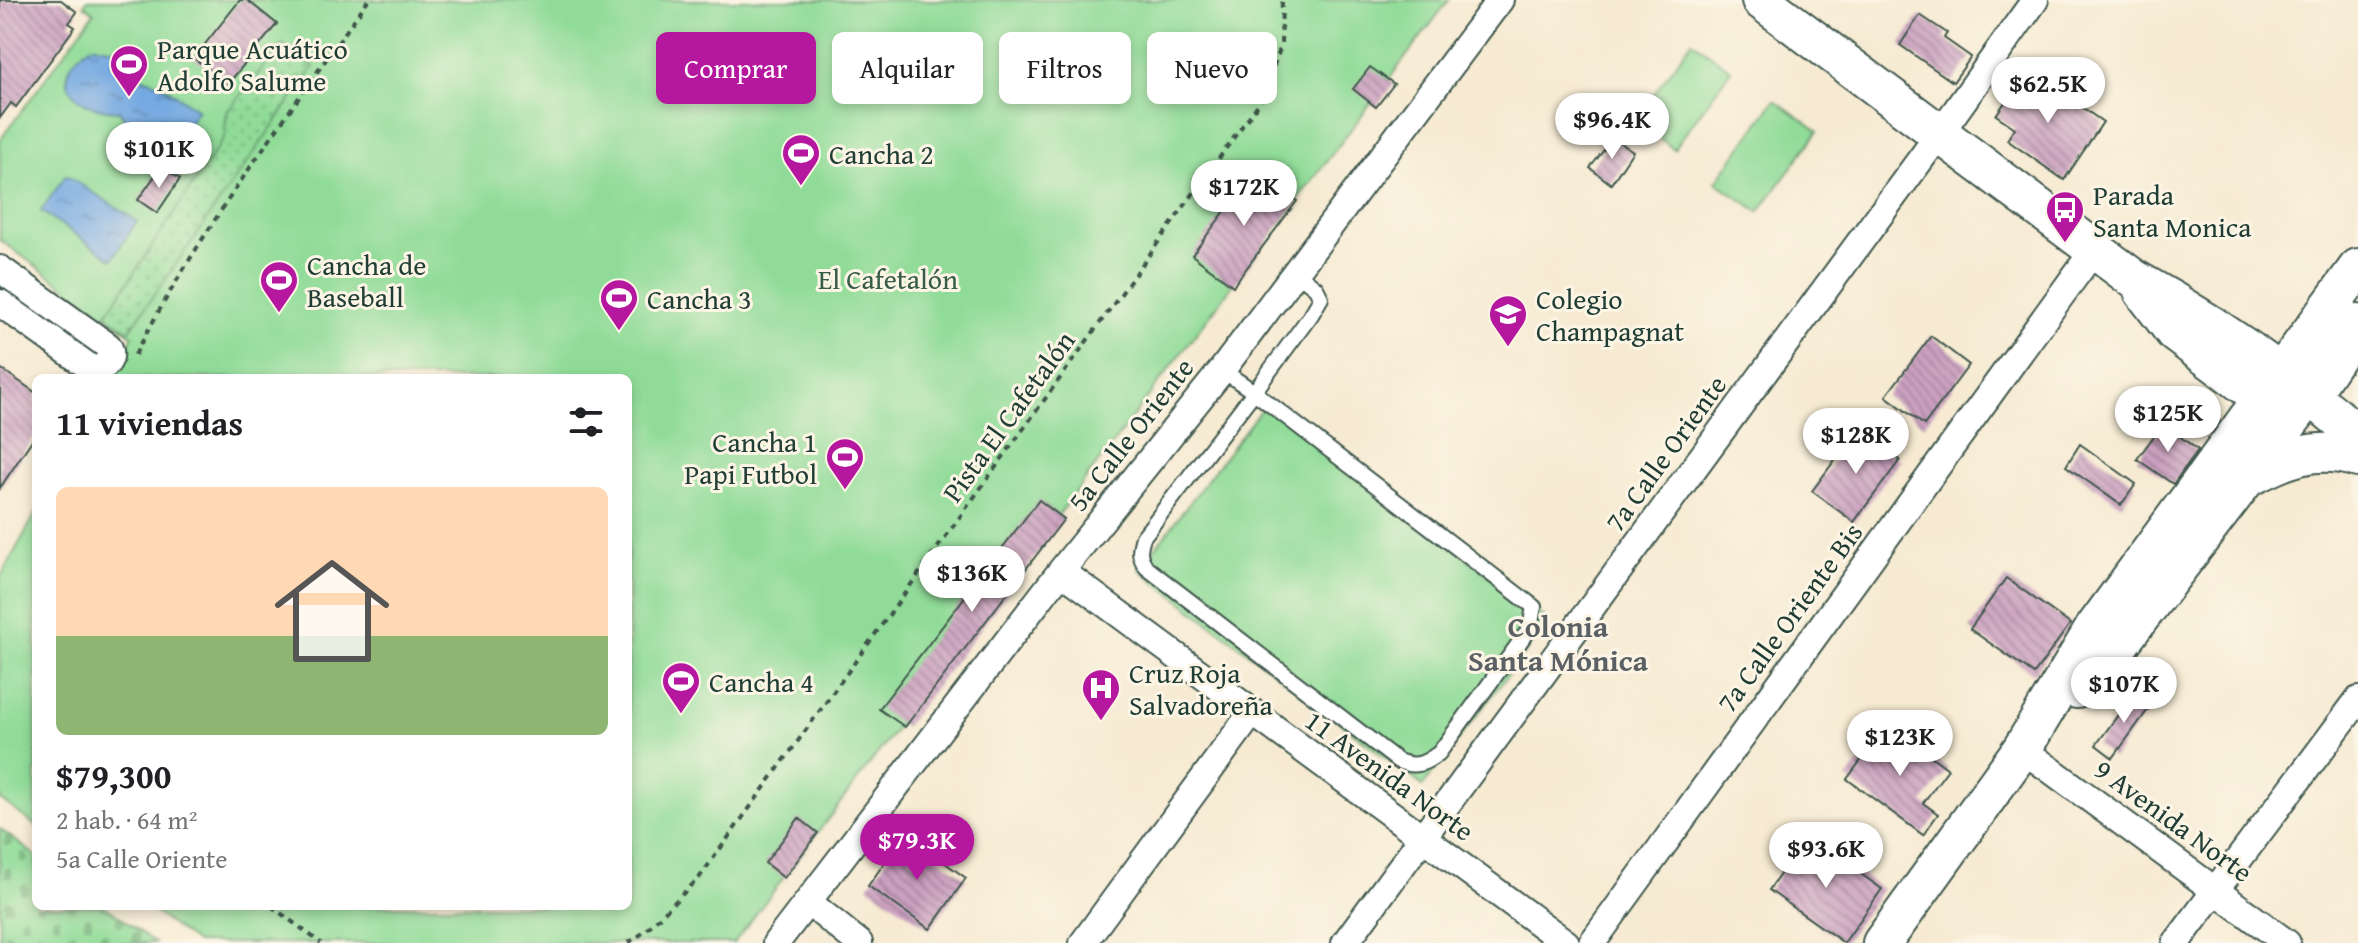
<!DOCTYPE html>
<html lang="es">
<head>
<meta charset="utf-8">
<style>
	body { margin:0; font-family:"Gentium Book Plus",serif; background:#f2f2f2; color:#202124; height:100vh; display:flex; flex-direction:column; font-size:30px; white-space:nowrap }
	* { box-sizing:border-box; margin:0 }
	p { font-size:26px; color:#757577 }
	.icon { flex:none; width:44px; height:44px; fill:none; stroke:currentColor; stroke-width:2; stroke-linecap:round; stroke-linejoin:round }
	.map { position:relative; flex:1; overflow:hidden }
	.sheet { position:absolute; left:32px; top:374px; width:600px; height:536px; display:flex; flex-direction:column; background:#fff; border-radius:12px; box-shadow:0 4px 12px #0003 }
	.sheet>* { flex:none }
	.guide { position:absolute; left:656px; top:32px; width:760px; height:72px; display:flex; gap:16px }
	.price { position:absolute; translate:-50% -68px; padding:0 18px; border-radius:28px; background:#fff; color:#222; font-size:26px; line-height:52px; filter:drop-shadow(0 2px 4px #0008) }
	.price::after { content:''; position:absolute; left:50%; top:48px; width:24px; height:18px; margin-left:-12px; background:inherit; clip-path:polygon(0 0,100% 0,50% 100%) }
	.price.active { background:#b5179e; color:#fff }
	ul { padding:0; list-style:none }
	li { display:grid; align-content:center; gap:16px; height:424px; padding:0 24px }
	li span { display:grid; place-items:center; height:248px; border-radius:12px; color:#555 }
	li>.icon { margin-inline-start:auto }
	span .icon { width:144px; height:144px; fill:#fffc; stroke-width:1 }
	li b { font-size:34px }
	h2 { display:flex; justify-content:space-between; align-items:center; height:96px; padding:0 24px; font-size:34px }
	.tag { padding:0 28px; border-radius:12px; background:#fff; box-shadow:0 4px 12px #0003; font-size:28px; line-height:72px }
	.tag.active { background:#b5179e; color:#fff }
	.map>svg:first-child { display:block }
	.green { fill:#90db98; stroke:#588c66; stroke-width:2 }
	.cemetery { fill:url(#cemetery-stones); stroke:#588c66; stroke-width:2 }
	.garden { fill:url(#garden-dots); stroke:#588c66; stroke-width:2 }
	.water { fill:url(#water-ripples); stroke:#49728a; stroke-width:2 }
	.building { fill:url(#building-back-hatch) }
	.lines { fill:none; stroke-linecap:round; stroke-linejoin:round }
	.lane-casing { stroke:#3f574c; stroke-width:18 }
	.street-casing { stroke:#3f574c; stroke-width:30 }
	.secondary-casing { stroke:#3f574c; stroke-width:42 }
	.path { stroke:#3f574c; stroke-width:4; stroke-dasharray:6 6; stroke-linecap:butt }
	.lane { stroke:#fff; stroke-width:14 }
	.street { stroke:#fff; stroke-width:26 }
	.secondary { stroke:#fff; stroke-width:38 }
	.labels { text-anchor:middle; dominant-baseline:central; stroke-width:6; stroke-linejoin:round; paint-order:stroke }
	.poi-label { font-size:28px; fill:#1f3d34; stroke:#fcf5e5; text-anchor:start }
	.park-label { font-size:28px; fill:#365d48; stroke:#fcf5e5 }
	.street-label { font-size:28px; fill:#1f3d34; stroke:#fcf5e5 }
	.neighbourhood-label { font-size:30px; font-weight:bold; fill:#5b6065; stroke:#fcf5e5 }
</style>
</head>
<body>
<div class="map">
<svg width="2358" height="943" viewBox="0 0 2358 943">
	<defs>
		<pattern id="cemetery-stones" width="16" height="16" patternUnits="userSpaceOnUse" patternTransform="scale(2)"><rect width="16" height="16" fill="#90db98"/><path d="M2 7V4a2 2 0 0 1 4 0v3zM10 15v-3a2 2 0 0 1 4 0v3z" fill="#75b37d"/></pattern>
		<pattern id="garden-dots" width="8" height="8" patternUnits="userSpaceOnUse" patternTransform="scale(2)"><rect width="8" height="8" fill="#90db98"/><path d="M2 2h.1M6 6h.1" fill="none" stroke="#75b37d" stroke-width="1.8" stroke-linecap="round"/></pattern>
		<pattern id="water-ripples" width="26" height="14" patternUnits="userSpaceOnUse" patternTransform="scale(2)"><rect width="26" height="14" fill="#73a8e1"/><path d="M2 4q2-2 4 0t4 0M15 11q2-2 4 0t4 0" fill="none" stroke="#5e8ab7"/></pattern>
		<pattern id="building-back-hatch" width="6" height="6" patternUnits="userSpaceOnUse" patternTransform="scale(2)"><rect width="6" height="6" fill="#cba0c0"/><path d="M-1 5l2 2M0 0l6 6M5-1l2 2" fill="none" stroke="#a4849d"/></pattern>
	</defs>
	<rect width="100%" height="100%" fill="#fcf5e5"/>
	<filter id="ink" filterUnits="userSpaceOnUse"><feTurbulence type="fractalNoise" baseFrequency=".0125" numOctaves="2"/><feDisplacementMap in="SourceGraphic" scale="16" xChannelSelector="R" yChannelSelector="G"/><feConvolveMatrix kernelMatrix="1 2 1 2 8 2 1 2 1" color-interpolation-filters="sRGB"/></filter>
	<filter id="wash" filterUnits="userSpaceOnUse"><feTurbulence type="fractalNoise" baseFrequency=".006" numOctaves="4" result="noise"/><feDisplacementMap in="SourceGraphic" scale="32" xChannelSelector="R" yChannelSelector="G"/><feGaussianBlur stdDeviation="1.8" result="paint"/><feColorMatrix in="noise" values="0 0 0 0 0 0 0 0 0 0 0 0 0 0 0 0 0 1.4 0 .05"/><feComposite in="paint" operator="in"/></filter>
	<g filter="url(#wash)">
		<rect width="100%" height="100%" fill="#f6ead2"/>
		<path class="green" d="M87,0H1449L734,943H196L146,906H628V378H110L133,336L0,240V140L94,13L84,5Z
			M1692,41L1731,70L1674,149L1635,120Z
			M1775,100L1818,131L1759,212L1716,182Z
			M1265,404L1549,621L1423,786L1139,569Z
			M36,513V826L0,799V578Z"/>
		<path class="cemetery" d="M0,829L36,856V906H105L155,943H0Z"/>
		<path class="garden" d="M282,44L314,67L129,331L106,315L224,138L227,112Z"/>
		<path class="water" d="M92,45L115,49L132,62L143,78L162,85L198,110L169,152L134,131L119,111C72,110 45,75 92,45Z
			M66,175L137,221L112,259L41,211Z"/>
		<g id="blocks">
			<path class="building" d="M0,0H61L77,12L69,23L75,27L16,107L11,103L0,118Z
				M240,0H247L277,24L228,84L194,58Z
				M1920,15L1947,33L1944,38L1971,57L1953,82L1900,45Z
				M1370,67L1394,84L1376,107L1353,89Z
				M2028,70L2103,122L2064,180L2007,140L2015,128L1996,115Z
				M1613,138L1633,151L1611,184L1590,168Z
				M161,167L180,179L157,213L138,200Z
				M1256,170L1297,201L1233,286L1192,255Z
				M1931,336L1969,365L1924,425L1886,396Z
				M0,368L36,393V434L0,488Z
				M2163,424L2198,450L2173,484L2137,459Z
				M1858,429L1900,460L1854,522L1812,491Z
				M2080,444L2136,484L2121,505L2066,466Z
				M1039,500L1064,519L905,727L879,709Z
				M2006,578L2070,624L2034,674L1970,629Z
				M2135,692L2152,704L2113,758L2096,745Z
				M1888,724L1948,769L1923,803L1938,814L1923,835L1847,779Z
				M799,818L818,833L784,878L765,863Z
				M905,834L966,878L930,929L868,886Z
				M1807,836L1882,889L1844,943L1769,890Z"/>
		</g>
	</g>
	<g filter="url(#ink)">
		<use href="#blocks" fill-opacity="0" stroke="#3f574c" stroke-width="2"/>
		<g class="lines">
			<g class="lane-casing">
				<path id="lane" d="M1222,370L1254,392L1311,315L1321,298L1316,288L1296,272
					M1254,392L1534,607L1530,628L1439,753C1424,764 1416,768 1398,761L1147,568C1138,556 1139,550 1143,537Z"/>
			</g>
			<g class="street-casing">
				<path id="street" d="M0,269L108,346C115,358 105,370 92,369L0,303
					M1061,571L1566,943
					M2022,749L2287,943
					M808,902L859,943
					M776,943L1061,571L1222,370L1500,0
					M1083,943L1251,714
					M1345,943L1940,133L2035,0
					M1592,943L2094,250
					M2176,943L2358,700"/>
			</g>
			<g class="secondary-casing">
				<path id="secondary" d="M1761,0L2134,279C2214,323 2289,376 2358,435
					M2143,291L2175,333L2282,413
					M2249,477C2285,458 2316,445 2358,458
					M2077,689L2121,642L2310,395L2358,324
					M1882,943L2022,749L2094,629L2358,268"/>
			</g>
			<path class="path" d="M135,355C200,230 287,116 368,0
				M271,906L321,943
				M628,943L643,933L699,878L1261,100L1281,46L1282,0"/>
			<use href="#lane" class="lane"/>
			<use href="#street" class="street"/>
			<use href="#secondary" class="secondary"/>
		</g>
	</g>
	<defs>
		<g id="stadium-pin" transform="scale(2)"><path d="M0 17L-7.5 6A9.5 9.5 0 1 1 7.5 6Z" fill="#b5179e" stroke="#fcf5e5"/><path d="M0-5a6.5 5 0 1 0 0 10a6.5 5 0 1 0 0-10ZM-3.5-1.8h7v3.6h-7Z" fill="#fff"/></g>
		<g id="bus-pin" transform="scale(2)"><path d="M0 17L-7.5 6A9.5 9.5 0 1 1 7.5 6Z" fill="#b5179e" stroke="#fcf5e5"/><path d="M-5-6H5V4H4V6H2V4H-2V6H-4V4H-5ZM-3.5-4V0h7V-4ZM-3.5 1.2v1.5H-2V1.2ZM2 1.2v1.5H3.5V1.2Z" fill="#fff"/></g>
		<g id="school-pin" transform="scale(2)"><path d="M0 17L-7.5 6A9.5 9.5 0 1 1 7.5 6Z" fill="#b5179e" stroke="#fcf5e5"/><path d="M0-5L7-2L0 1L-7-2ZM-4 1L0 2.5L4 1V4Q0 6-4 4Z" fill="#fff"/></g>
		<g id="hospital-pin" transform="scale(2)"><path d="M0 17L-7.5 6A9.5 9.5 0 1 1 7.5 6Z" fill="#b5179e" stroke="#fcf5e5"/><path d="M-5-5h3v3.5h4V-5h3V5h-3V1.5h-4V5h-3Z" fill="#fff"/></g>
	</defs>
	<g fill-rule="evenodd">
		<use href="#stadium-pin" x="129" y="64"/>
		<use href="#stadium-pin" x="801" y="153"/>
		<use href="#bus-pin" x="2065" y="210"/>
		<use href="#stadium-pin" x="279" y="280"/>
		<use href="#stadium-pin" x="619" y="298"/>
		<use href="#school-pin" x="1508" y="314"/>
		<use href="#stadium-pin" x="845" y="457"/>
		<use href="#stadium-pin" x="681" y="681"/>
		<use href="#hospital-pin" x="1101" y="688"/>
	</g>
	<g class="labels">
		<g class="poi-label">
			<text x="157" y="48">Parque Acuático<tspan x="157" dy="32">Adolfo Salume</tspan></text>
			<text x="829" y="153">Cancha 2</text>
			<text x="2093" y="194">Parada<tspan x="2093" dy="32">Santa Monica</tspan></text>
			<text x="307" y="264">Cancha de<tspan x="307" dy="32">Baseball</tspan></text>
			<text x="647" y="298">Cancha 3</text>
			<text x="1536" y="298">Colegio<tspan x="1536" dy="32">Champagnat</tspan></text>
			<text x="817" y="441" text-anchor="end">Cancha 1<tspan x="817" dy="32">Papi Futbol</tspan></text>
			<text x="1129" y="672">Cruz Roja<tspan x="1129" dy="32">Salvadoreña</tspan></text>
			<text x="709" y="681">Cancha 4</text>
		</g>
		<g class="park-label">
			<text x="888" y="278">El Cafetalón</text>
		</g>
		<g class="street-label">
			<text transform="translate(1008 416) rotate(-54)">Pista El Cafetalón</text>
			<text transform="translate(1130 434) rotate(-52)">5a Calle Oriente</text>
			<text transform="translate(1665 453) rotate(-54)">7a Calle Oriente</text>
			<text transform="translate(1789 617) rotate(-54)">7a Calle Oriente Bis</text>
			<text transform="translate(1390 775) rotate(36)">11 Avenida Norte</text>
			<text transform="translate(2174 820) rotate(36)">9 Avenida Norte</text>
		</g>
		<g class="neighbourhood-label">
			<text x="1558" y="626">Colonia<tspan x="1558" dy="34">Santa Mónica</tspan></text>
		</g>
	</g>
</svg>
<b class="price" style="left:2048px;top:125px">$62.5K</b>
<b class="price" style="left:1612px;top:161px">$96.4K</b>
<b class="price" style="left:159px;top:190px">$101K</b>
<b class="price" style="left:1244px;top:228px">$172K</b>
<b class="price" style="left:2168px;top:454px">$125K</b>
<b class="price" style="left:1856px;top:476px">$128K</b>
<b class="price" style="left:972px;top:614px">$136K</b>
<b class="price" style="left:2124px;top:725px">$107K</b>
<b class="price" style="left:1900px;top:778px">$123K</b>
<b class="price active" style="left:917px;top:882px">$79.3K</b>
<b class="price" style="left:1826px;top:890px">$93.6K</b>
<div class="guide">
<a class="tag active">Comprar</a>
<a class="tag">Alquilar</a>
<a class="tag">Filtros</a>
<a class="tag">Nuevo</a>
</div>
<section class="sheet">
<h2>11 viviendas<svg class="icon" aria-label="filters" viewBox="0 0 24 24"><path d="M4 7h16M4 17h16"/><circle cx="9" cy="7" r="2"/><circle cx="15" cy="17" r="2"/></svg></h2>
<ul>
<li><span style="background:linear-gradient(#ffd9b3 60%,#8fb573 0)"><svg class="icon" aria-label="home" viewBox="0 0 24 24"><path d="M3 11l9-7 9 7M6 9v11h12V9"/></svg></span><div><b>$79,300</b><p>2 hab. · 64 m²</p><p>5a Calle Oriente</p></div></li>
</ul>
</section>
</div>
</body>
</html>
